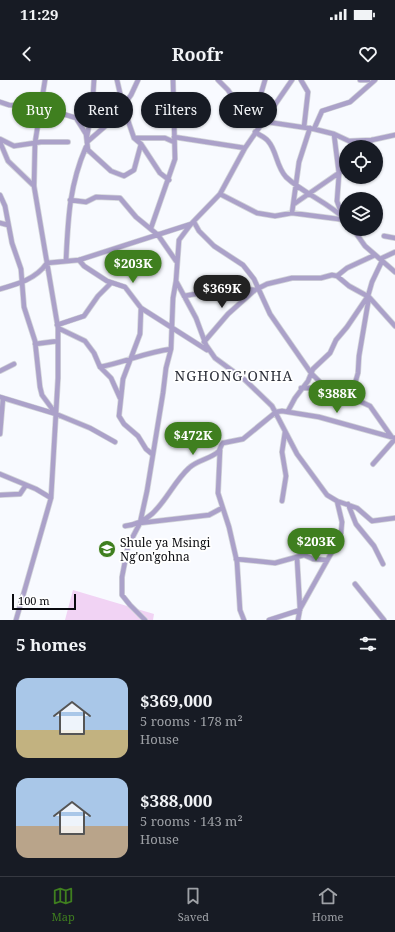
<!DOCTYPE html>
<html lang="en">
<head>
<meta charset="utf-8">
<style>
	body { margin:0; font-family:"Noto Serif",serif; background:#20242c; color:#f1f3f6; height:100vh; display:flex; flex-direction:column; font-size:15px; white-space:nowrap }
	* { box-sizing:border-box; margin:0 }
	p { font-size:13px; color:#9ea1a6 }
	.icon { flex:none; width:22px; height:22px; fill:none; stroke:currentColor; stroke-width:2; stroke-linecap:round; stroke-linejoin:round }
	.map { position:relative; height:540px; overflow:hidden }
	.panel { display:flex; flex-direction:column; background:#171b24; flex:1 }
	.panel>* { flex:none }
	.banner { position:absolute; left:12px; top:12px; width:371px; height:36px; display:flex; gap:8px }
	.fabs { position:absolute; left:339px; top:60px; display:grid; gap:8px }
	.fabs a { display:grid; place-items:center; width:44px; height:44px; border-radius:50%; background:#171b24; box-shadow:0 1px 3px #0004; font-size:20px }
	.scale { position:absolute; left:12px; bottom:10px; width:64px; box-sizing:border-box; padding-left:4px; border:2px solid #0a0b10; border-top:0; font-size:11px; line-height:14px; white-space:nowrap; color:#0a0b10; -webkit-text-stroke:3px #fff; paint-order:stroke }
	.price { position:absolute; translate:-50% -34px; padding:0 9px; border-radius:14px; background:#3f7f1f; color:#fff; font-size:13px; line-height:26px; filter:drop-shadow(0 1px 2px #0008) }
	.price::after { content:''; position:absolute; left:50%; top:24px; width:12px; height:9px; margin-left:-6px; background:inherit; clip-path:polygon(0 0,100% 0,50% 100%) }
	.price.current { background:#222; color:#fff }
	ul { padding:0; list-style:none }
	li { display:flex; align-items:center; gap:12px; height:100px; padding:0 16px }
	li span { display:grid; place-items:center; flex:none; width:112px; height:80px; border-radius:12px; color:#555 }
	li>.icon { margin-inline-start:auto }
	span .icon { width:48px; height:48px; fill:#fffc; stroke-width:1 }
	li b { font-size:17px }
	h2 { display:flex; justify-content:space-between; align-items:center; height:48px; padding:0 16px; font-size:17px }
	.tag { padding:0 14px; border-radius:18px; background:#171b24; box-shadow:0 1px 3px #0004; font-size:14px; line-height:36px }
	.tag.current { background:#3f7f1f; color:#fff }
	.status { display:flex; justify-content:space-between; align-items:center; height:28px; padding:0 20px; background:#171b24; direction:ltr }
	.status svg { height:11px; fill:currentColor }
	header { display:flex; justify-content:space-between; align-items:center; height:52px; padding:0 16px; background:#171b24; font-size:18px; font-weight:700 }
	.dock { display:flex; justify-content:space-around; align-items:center; height:56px; border-top:1px solid #363941; background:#171b24; font-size:11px; color:#9ea1a6 }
	.dock a { display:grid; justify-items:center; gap:2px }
	.dock .current { color:#3f7f1f }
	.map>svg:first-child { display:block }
	.green { fill:#f1d3f4 }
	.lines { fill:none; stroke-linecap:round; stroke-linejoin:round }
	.minor-casing { stroke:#d2d4d9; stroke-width:6 }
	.minor { stroke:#aba1c9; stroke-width:4.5 }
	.labels { text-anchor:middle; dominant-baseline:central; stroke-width:3.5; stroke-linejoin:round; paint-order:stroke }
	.poi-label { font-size:12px; fill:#0a0b10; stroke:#fff; text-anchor:start }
	.quarter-label { font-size:14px; letter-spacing:1px; fill:#2d303a; stroke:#fff }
</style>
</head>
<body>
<div class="status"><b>11:29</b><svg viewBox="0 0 49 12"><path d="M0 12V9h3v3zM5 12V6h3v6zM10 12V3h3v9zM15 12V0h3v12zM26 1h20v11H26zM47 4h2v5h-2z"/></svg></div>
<header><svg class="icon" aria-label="back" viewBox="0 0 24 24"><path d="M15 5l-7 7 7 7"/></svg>Roofr<svg class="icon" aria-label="heart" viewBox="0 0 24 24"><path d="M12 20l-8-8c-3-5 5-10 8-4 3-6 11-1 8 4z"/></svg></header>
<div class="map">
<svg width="395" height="540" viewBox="0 0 395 540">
	<rect width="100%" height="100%" fill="#f8faff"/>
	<path class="green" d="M73,510L154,534L153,540H65Z"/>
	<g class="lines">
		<g class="minor-casing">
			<path id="minor" d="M117,0L123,26L134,58L141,64L160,93L169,100
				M218,0L228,10L242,31L254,40L314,49L334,54L349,61L372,60L395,55
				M292,0L245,68L220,114L191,144L179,160L176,201L196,238L206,265L215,278L245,300L272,326L297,374L327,415L337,421L357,428L372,441L395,438
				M301,0L308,12L304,47
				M360,0H368
				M0,22L9,25L41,27L76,38L86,54L88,70L111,91L124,96L134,90L141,64
				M123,26L131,15L138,0
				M257,41L260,17L265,0
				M314,49L322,31L350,22L375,0
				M255,52C259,55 265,57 268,61C277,71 276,86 286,97C304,114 328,122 346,140
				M334,54L339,94L337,121L342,135
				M87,56L92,30L94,0
				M174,57L245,68
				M134,58H165L174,62
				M0,59L14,66L41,62H68
				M0,62L8,81L34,106
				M87,62L124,30
				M365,67L372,60
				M220,114L257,133L275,136L292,133L346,140
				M0,115L5,126L12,163L21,189L24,227L35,261L40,307L42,315L56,334
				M70,120L86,122L96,117L120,118L136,137L158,155L176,181
				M294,124L346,88
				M292,133L299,82L310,48
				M194,142L199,151L214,166L243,185L254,199L270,234L311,293L325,307
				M0,143L8,145
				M151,148L175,79L173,0
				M353,149L365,166L395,192
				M384,156L395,158
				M380,179L395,172
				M79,180L84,186L107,201L125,207L141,228L207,270
				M66,181C68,140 69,106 86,67
				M337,196L349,206L369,217L395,246
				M0,209C18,204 36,199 47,183L79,180L191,144
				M184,216L201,213L219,206L231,205L245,209L255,210L267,204L292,198H321L332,195L337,196L347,188L375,175
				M369,217L359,276L358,293L352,314L357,320L370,326L391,356
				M141,228L140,254L123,299L119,336L124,344L138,356L146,369L152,374
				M57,245L84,236L98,216L111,203
				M58,248L85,261L94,273L100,287L111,298L120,318
				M204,262L228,234L255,210
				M35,264L58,261
				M100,287C125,282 147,272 171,269
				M0,291L14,284
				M301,308H336L352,314
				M0,317L56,334L90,348L115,362
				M288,331L295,318L308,301L313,289L330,273L336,260L347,247L368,216L372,202L382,181
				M0,354L3,318
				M220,370L218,413L229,447L237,482L240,530L244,540
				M373,384L395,359
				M0,394L36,409L51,418
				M0,415L20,414L26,405
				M282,421L286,396L282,372L285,352
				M348,424L356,444L374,466L383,484
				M140,443L209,435L222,428
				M125,446C160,442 167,408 189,388C197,380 211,379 219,371C220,369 221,365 223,363L243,359L276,332L282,331L319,337L395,358
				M297,478L300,529
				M236,479L275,483L304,475L313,479L327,480
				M355,504L384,540
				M16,540L51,418L58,298V248L34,106L35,63L45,0
				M145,540L130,525L122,515V497L128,466L140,443L147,411L163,313L166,288L171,269L173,218L176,201
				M269,540L300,530
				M298,540L300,529L333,470L341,453L342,442L337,421"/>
		</g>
		<use href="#minor" class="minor"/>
	</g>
	<defs>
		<g id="school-disc" transform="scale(0.9)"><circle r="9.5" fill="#3f7f1f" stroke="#fff"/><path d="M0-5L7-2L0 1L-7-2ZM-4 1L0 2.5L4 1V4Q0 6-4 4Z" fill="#fff"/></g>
	</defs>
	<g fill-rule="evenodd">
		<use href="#school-disc" x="107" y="469"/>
	</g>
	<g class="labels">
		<g class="poi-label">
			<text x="120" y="462">Shule ya Msingi<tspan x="120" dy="14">Ng'on'gohna</tspan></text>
		</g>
		<g class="quarter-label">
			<text x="234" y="295">NGHONG'ONHA</text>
		</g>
	</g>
</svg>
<div class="fabs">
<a><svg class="icon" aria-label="locate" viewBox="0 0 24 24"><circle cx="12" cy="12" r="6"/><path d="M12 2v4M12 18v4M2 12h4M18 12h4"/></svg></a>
<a><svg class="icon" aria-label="layers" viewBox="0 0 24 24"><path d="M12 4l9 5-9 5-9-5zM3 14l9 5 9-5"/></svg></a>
</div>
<div class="scale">100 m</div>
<b class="price" style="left:133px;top:204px">$203K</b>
<b class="price current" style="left:222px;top:229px">$369K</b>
<b class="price" style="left:337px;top:334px">$388K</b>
<b class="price" style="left:193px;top:376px">$472K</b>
<b class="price" style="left:316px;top:482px">$203K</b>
<div class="banner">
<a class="tag current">Buy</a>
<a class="tag">Rent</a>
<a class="tag">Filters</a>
<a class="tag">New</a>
</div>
</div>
<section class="panel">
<h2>5 homes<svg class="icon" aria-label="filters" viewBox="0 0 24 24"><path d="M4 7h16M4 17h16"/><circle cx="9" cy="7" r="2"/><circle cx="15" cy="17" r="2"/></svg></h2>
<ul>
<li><span style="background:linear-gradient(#a9c7e8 65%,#c2b280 0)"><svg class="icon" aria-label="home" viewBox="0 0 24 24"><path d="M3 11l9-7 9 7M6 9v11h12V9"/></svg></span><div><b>$369,000</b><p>5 rooms · 178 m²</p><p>House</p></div></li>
<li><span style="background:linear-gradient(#a9c7e8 60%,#b9a48a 0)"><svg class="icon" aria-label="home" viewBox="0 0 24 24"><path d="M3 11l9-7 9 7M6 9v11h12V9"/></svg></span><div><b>$388,000</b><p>5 rooms · 143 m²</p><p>House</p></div></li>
</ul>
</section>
<nav class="dock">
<a class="current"><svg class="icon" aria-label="map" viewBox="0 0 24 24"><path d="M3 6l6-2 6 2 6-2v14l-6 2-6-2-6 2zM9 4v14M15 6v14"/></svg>Map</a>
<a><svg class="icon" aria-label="saved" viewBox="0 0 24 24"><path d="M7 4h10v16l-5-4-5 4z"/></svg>Saved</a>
<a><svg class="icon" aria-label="home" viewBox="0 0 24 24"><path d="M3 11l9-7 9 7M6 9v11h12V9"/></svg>Home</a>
</nav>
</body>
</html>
